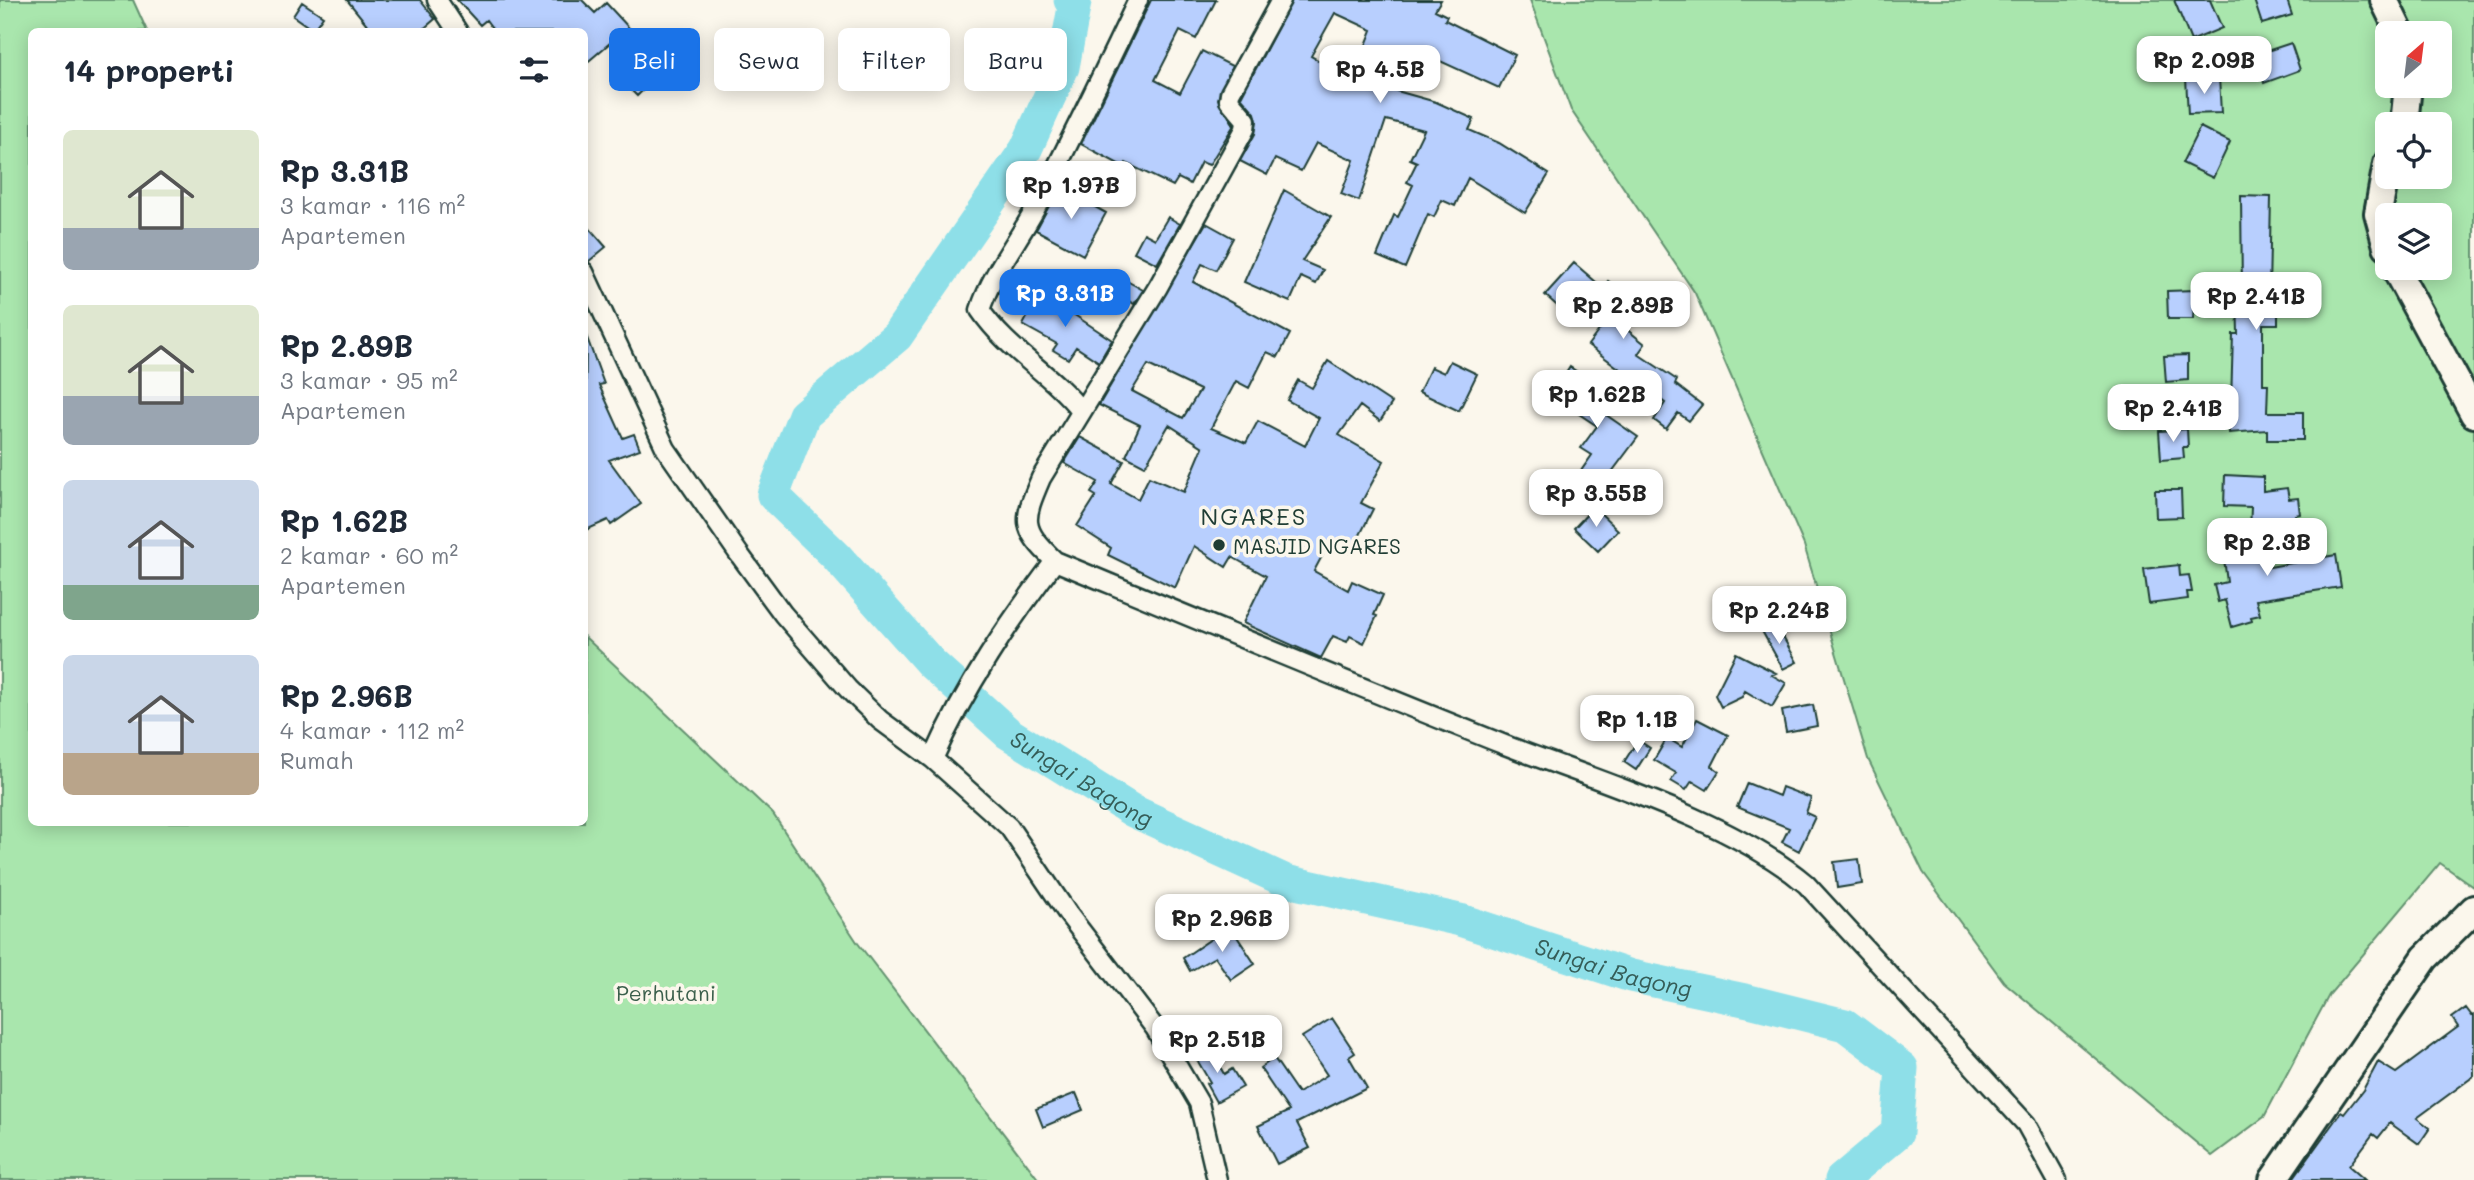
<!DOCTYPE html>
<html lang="id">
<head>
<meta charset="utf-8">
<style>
	body { margin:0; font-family:Mali,sans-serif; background:#f2f2f3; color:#1f2937; height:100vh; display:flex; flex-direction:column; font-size:26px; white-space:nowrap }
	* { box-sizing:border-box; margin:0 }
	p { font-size:23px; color:#747a83 }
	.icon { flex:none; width:38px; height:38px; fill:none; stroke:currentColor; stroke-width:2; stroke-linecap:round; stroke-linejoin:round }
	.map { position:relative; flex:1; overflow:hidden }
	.drawer { position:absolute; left:28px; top:28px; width:560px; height:798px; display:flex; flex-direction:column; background:#fff; border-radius:10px; box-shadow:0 4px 18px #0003 }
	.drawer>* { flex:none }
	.guide { position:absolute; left:609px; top:28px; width:665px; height:63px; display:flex; gap:14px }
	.needle { width:46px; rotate:28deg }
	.buttons { position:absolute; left:2375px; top:21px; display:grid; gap:14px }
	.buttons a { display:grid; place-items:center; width:77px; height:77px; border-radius:10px; background:#fff; box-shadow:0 4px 18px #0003; font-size:35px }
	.price { position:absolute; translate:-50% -60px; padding:0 16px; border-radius:14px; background:#fff; color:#222; font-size:23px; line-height:46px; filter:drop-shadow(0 2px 4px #0008) }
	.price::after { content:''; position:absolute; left:50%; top:42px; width:21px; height:16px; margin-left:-10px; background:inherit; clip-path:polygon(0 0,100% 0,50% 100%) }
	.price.active { background:#1a73e8; color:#fff }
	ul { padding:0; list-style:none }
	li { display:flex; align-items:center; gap:21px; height:175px; padding:0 35px }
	li span { display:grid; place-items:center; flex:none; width:196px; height:140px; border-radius:10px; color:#555 }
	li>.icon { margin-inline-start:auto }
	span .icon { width:84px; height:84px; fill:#fffc; stroke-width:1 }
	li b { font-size:30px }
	h2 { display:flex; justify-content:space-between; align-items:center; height:84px; padding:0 35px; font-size:30px }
	.chip { padding:0 24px; border-radius:10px; background:#fff; box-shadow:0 4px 18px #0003; font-size:24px; line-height:63px }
	.chip.active { background:#1a73e8; color:#fff }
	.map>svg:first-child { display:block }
	.green { fill:#a9e6ad; stroke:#649270; stroke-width:2; fill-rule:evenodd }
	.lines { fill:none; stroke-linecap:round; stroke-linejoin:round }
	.river { stroke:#8edfe8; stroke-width:33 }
	.building { fill:#b8cffe; stroke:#1f3d34; stroke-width:2; fill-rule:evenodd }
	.street-casing { stroke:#1f3d34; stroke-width:23 }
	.secondary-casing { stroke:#1f3d34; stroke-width:32 }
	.street { stroke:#fbf7ec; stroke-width:18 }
	.secondary { stroke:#fbf7ec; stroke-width:26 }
	.poi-dot { fill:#1f3d34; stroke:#fbf7ec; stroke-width:2.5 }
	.labels { text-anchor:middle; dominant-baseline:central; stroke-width:7; stroke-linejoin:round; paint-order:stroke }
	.poi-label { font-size:21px; fill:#1f3d34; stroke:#fbf7ec; text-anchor:start }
	.park-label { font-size:21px; fill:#3b5f4c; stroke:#fbf7ec }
	.water-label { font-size:23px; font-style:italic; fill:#355d58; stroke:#fbf7ec }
	.quarter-label { font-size:24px; letter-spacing:2px; fill:#1f3d34; stroke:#fbf7ec }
</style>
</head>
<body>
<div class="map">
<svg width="2474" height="1180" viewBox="0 0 2474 1180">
	<rect width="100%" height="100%" fill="#fbf7ec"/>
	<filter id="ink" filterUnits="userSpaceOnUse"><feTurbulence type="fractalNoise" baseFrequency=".0143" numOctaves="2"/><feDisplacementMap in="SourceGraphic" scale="14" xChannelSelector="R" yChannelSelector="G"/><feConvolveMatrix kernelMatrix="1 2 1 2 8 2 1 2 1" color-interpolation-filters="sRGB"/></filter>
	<g filter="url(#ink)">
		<path class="green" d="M0,0H133L147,31L32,32V822H584L585,637L773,814L857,942L1039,1180H0Z
			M1530,0H2474V887L2440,863L2329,995L2264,1117L2212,1156L2004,982L1923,872L1868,759L1804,545L1695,293L1571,110ZM2387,33H2440V86H2387ZM2387,124H2440V177H2387ZM2387,215H2440V268H2387Z"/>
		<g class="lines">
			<path class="river" id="s1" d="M1070,0L1075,2L1063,67L1026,149L897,336L804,415L773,495L836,556L931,663L1008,733L1133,811L1286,881L1460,920L1631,976L1749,1001L1845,1025L1902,1068L1897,1133L1841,1180"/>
		</g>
		<path class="building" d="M347,0H420L435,19L420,32H373Z
			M457,0H582L595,13L606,3L642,42L656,28L681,53L637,96L623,82L637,69L611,42L584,65V32H495L486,20L480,25Z
			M1151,0H1216L1196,39L1180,31L1155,80L1180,93L1202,51L1232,66L1218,99L1234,125L1209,165L1201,162L1190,184L1178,178L1173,186L1126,163L1124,167L1081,144Z
			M1292,0H1441L1435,10L1447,16L1445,20L1515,55L1499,88L1414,49L1397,91L1436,102L1474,119L1469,130L1499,143L1549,174L1525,213L1468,178L1455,206L1442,200L1434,217L1428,214L1405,268L1377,256L1394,215L1398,217L1413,185L1407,182L1417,162L1410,159L1424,130L1386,120L1359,201L1341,194L1354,160L1316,143L1301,171L1275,159L1267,175L1240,161L1255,134L1257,121L1255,113L1241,97ZM1335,13L1372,30L1360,60L1352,56L1345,75L1311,56Z
			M2174,0H2210L2222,28L2191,41Z
			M2254,0H2287L2292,15L2262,24Z
			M302,2L323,16L313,30L293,16Z
			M2291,43L2300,70L2264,83L2255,55Z
			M2219,77L2221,113L2188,114L2186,78Z
			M2200,127L2230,142L2213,178L2182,163Z
			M1059,187L1106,213L1083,255L1036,230Z
			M1284,190L1331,217L1302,261L1323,270L1316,284L1301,277L1290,302L1244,282Z
			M2241,196L2271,197L2269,291H2278V324H2263V384H2268L2267,412H2303V440H2267V430L2229,433L2227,403H2231L2233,334H2238L2237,292L2242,291Z
			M1168,217L1180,224L1157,264L1134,252L1144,233L1155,239Z
			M584,222L606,247L588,262L584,261Z
			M1206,223L1233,238L1216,270L1202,264L1193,282L1290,334L1278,357L1267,352L1249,388L1236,381L1211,428L1246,443L1258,421L1305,446L1319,418L1287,400L1298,380L1312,388L1328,361L1392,403L1380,421L1360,406L1339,435L1384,461L1361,503L1373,509L1351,553L1329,543L1314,571L1348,590L1352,581L1383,595L1374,615L1377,616L1364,643L1350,636L1347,642L1333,636L1321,658L1243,623L1266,576L1232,557L1226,567L1194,546L1175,588L1108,555L1111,548L1077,526L1096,496L1091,493L1098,482L1064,463L1080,437L1124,461L1111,484L1138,499L1149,477L1184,492L1203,447L1169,425L1145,466L1126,456L1140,425L1099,405ZM1148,365L1200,390L1183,418L1132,391Z
			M1574,263L1603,288L1608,281L1642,308L1625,328L1645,344L1638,354L1677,380L1675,384L1702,405L1689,421L1678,413L1666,429L1654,420L1665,403L1588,345L1609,317L1587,299L1583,304L1576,297L1563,311L1545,295Z
			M1109,271L1143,290L1134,304L1101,285Z
			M2195,290L2193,319H2168L2167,291Z
			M1041,291L1069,306L1067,310L1112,340L1099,362L1076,347L1068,359L1053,350L1057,344L1023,325Z
			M586,335L604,384L599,385L623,438L634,434L640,449L609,460L641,504L611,525L608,520L584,531Z
			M2188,355V380L2166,382L2164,356Z
			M1450,361L1477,374L1459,411L1419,392L1431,367L1444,373Z
			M1570,367L1610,394L1599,410L1638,437L1597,492L1576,478L1592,455L1581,448L1597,426L1567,406L1573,398L1557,387Z
			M2187,429L2188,447H2183L2184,458L2161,460L2159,431Z
			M2225,475L2263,477V491L2287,488L2289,499L2298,498L2300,514L2295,515L2296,525L2250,531L2251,507L2224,506Z
			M2155,490H2181L2182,517L2156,518Z
			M1594,507L1618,530L1598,551L1574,528Z
			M2260,534L2264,568L2336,555L2341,587L2256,600L2260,615L2251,617L2252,621L2232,627L2225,600L2218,602L2214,585L2227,582L2222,543L2231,542L2230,538Z
			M2179,565L2180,576L2189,575L2192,592H2187L2188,599L2149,604L2144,569Z
			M1775,623L1797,662L1783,669L1762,631Z
			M1736,653L1776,673L1772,675L1786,683L1772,707L1745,691L1742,697L1721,707L1715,695Z
			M1813,705L1817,726L1786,732L1782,711Z
			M1697,719L1728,735L1712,766L1719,771L1707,790L1692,781L1686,790L1671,781L1676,773L1654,760L1667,738L1682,747Z
			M1638,740L1650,748L1636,770L1624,762Z
			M1747,783L1779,796L1782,787L1811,798L1806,813L1815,817L1799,851L1782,842L1789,828L1737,807Z
			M1859,859L1862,884L1837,888L1834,862Z
			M1230,926L1255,964L1231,980L1215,957L1190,971L1183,958Z
			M2466,1008L2472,1016L2474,1015V1076L2417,1118L2430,1128L2419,1144L2390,1123L2378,1138L2373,1134L2349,1166L2365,1180H2292L2341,1112L2344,1114L2363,1090L2378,1062L2396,1073L2458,1027L2452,1018Z
			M1332,1018L1355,1053L1349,1057L1367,1088L1297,1123L1310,1148L1277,1164L1258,1126L1289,1111L1260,1068L1274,1058L1298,1093L1327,1075L1302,1037Z
			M1208,1045L1224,1074L1232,1069L1243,1087L1216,1102L1206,1084L1210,1082L1193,1053Z
			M1076,1093L1083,1110L1043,1127L1036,1109Z"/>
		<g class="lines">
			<g class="street-casing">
				<path id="street" d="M437,0L458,32
					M1281,0L1230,93L1229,100L1246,120L1245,129L1158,287L1041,478C1023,520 1020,528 1055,561C1205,623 1354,685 1505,745C1598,781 1730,820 1806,884L2026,1124L2057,1180
					M584,272L666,449L739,554L783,614L848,689L880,720L933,759
					M1081,411C1051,373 1008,351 980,310C993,270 1020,239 1039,202C1073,135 1106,68 1138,0
					M1055,561C1008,623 965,687 933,759L1009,827L1068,914L1155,1028L1199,1103L1217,1180"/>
			</g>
			<g class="secondary-casing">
				<path id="secondary" d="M2384,0L2400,33
					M2404,124L2408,86
					M2387,164L2378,213L2387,246
					M2395,268L2474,414
					M2273,1180L2425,958L2474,909"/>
			</g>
			<use href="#street" class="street"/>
			<use href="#secondary" class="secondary"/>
		</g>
	</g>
	<circle class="poi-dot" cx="1219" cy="545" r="7"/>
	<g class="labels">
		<g class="poi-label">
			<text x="1233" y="545">MASJID NGARES</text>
		</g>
		<g class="park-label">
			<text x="666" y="992">Perhutani</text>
		</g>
		<g class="water-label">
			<text stroke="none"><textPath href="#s1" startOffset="1018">Sungai Bagong</textPath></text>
			<text stroke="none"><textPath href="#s1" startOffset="1586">Sungai Bagong</textPath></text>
		</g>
		<g class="quarter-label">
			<text x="1254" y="515">NGARES</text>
		</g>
	</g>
</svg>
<div class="buttons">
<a><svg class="needle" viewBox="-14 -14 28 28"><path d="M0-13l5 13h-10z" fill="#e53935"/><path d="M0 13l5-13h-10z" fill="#747a83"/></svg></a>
<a><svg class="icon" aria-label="locate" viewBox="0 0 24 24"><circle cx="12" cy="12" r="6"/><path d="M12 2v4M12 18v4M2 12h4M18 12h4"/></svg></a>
<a><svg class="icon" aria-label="layers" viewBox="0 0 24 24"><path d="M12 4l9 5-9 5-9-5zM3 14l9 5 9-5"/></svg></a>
</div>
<b class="price" style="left:2204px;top:96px">Rp 2.09B</b>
<b class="price" style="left:1380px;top:105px">Rp 4.5B</b>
<b class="price" style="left:1071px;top:221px">Rp 1.97B</b>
<b class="price active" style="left:1065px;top:329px">Rp 3.31B</b>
<b class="price" style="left:2256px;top:332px">Rp 2.41B</b>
<b class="price" style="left:1623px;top:341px">Rp 2.89B</b>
<b class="price" style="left:1597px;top:430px">Rp 1.62B</b>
<b class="price" style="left:2173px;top:444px">Rp 2.41B</b>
<b class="price" style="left:1596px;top:529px">Rp 3.55B</b>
<b class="price" style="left:2267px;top:578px">Rp 2.3B</b>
<b class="price" style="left:1779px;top:646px">Rp 2.24B</b>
<b class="price" style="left:1637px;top:755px">Rp 1.1B</b>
<b class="price" style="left:1222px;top:954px">Rp 2.96B</b>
<b class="price" style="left:1217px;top:1075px">Rp 2.51B</b>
<div class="guide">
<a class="chip active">Beli</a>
<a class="chip">Sewa</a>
<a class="chip">Filter</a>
<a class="chip">Baru</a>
</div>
<section class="drawer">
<h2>14 properti<svg class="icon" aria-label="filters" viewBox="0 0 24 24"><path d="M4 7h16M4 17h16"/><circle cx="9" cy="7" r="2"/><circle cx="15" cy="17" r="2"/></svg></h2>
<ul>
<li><span style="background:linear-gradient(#dfe7d0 70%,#9aa5b1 0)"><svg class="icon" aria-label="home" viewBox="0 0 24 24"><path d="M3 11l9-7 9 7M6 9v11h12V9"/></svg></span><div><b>Rp 3.31B</b><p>3 kamar · 116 m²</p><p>Apartemen</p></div></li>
<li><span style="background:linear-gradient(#dfe7d0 65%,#9aa5b1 0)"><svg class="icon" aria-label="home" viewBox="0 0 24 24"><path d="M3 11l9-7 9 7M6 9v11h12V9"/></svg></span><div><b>Rp 2.89B</b><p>3 kamar · 95 m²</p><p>Apartemen</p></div></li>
<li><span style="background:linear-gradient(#c9d6e8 75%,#7fa58c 0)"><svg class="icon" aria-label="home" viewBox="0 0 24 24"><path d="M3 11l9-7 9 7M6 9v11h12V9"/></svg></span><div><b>Rp 1.62B</b><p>2 kamar · 60 m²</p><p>Apartemen</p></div></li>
<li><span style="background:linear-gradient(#c9d6e8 70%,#b9a48a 0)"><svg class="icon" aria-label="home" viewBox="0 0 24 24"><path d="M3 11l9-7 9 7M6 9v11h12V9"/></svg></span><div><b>Rp 2.96B</b><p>4 kamar · 112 m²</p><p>Rumah</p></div></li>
</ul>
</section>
</div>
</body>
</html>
